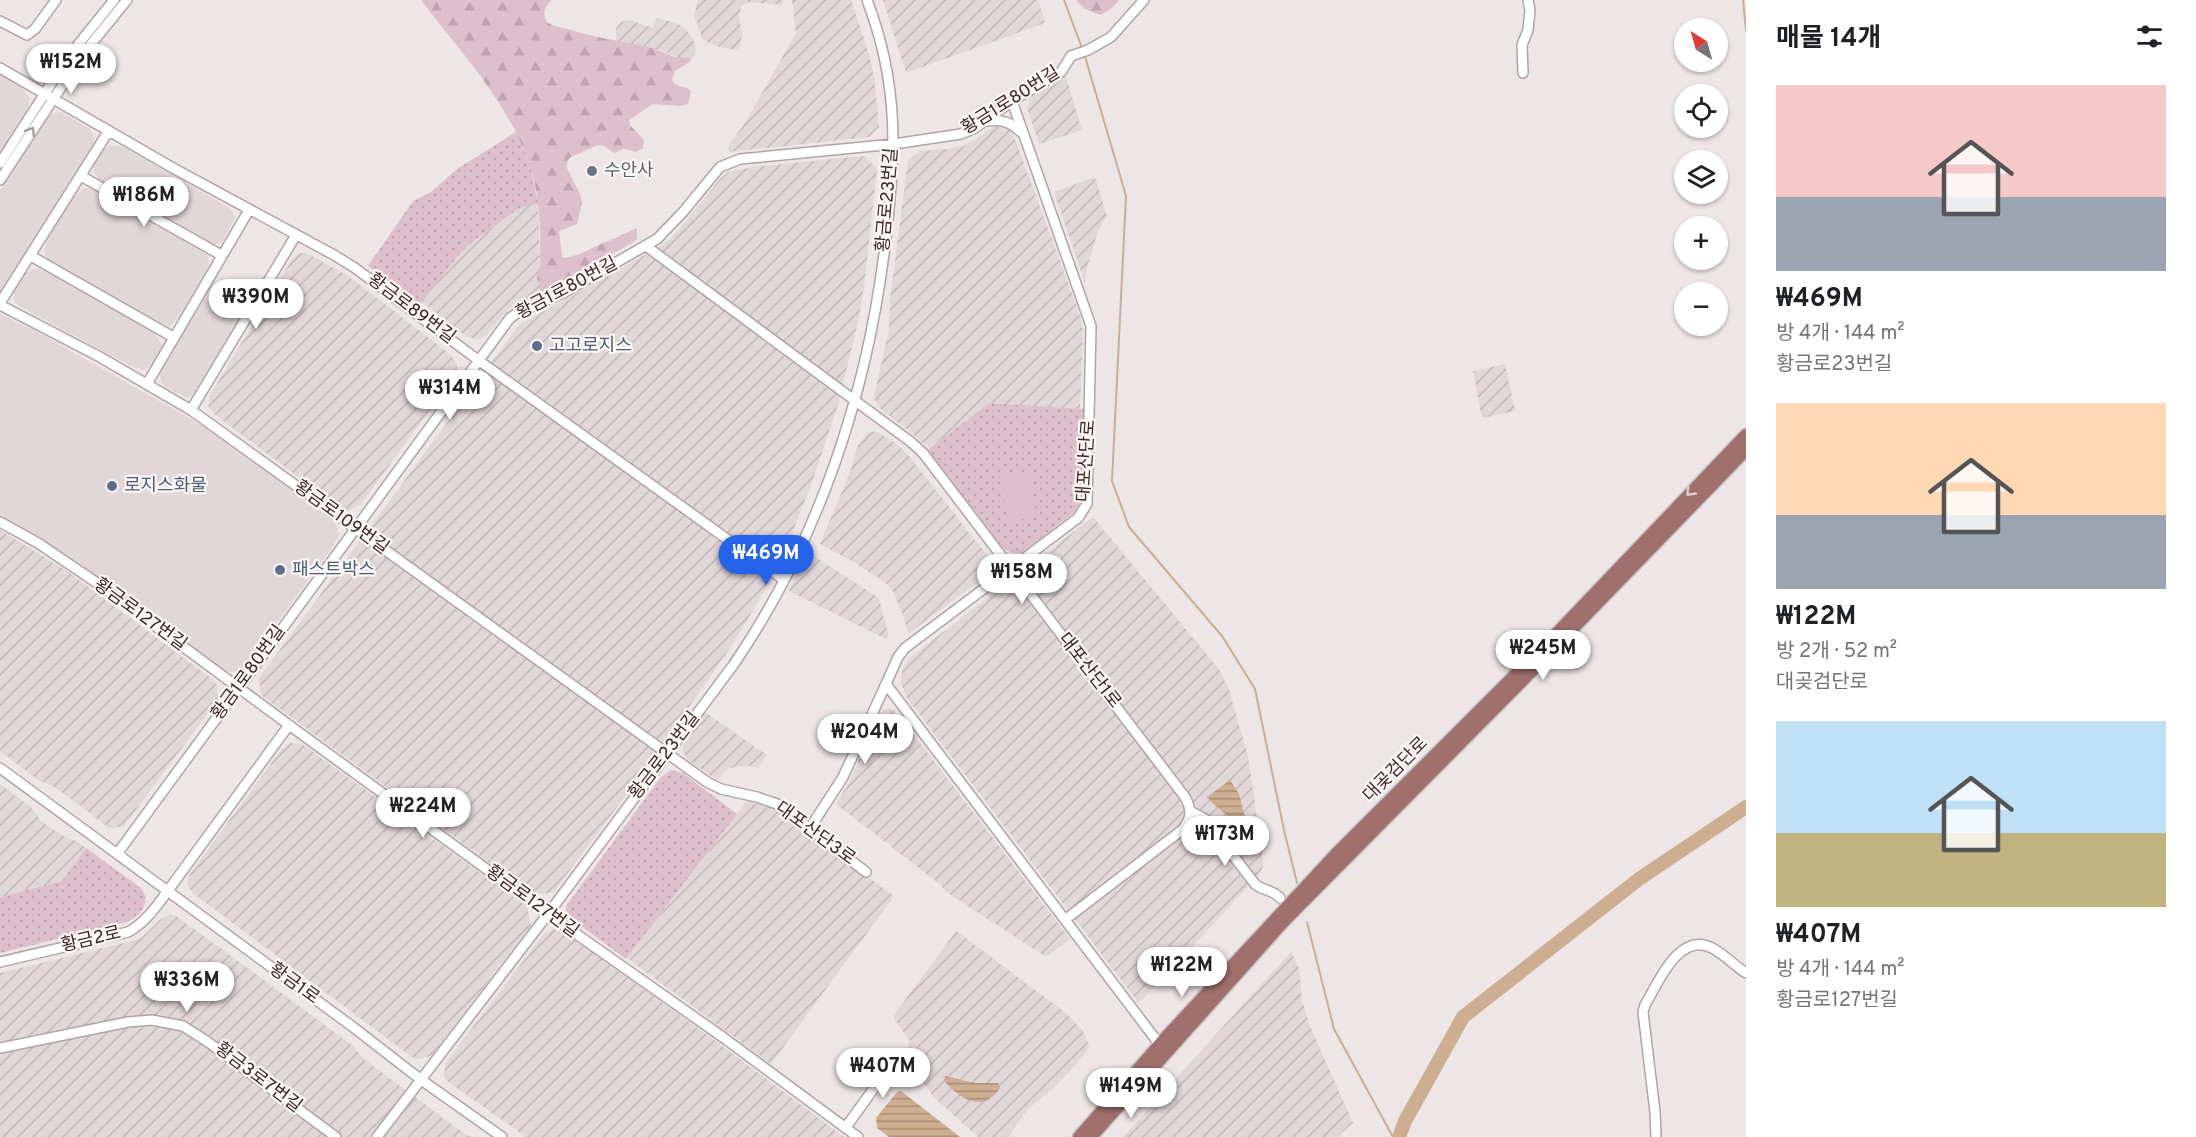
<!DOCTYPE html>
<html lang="ko">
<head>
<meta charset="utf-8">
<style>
	body { margin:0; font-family:Overpass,"Noto Sans KR",sans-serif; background:#f6f6f6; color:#202124; height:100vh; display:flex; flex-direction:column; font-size:22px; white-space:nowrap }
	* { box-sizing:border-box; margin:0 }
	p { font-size:20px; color:#757577 }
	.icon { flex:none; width:33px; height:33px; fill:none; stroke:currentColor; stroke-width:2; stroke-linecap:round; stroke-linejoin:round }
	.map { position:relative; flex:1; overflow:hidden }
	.drawer { display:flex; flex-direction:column; background:#fff; width:450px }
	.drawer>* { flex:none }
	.needle { width:39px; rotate:323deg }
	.tools { position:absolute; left:1674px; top:18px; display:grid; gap:12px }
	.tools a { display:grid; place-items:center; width:54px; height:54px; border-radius:50%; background:#fff; box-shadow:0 2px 4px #0004; font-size:30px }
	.price { position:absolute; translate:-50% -51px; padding:0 14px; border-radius:21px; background:#fff; color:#222; font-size:20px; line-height:39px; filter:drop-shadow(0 2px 3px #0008) }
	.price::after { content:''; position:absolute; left:50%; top:36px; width:18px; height:14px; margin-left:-9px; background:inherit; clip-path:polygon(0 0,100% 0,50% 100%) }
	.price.active { background:#2563eb; color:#fff }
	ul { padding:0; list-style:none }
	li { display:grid; align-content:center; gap:12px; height:318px; padding:0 30px }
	li span { display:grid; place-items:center; height:186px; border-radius:0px; color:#555 }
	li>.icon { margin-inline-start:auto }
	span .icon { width:108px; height:108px; fill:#fffc; stroke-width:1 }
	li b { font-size:26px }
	h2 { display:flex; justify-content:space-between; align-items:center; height:72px; padding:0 30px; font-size:26px }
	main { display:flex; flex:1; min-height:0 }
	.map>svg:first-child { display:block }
	.built { fill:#e1d6d8 }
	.industrial { fill:url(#industrial-furrows) }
	.grass { fill:url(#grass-dots) }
	.forest { fill:url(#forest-firs) }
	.pitch { fill:#ddc0cc }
	.water { fill:url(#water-rules) }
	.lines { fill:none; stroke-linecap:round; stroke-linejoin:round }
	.stream { stroke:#ceae91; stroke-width:2 }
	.river { stroke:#ceae91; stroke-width:14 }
	.minor-casing { stroke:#b2a4a4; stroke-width:12 }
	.major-casing { stroke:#c9c2c2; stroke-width:15 }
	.minor { stroke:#fff; stroke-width:9 }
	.major { stroke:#a0706d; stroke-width:12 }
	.oneway { stroke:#a89d9d }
	.oneway2 { stroke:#dfcecd }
	.worship-dot { fill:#6b7280; stroke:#faf6f6; stroke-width:2 }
	.service-dot { fill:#5c6f8a; stroke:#faf6f6; stroke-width:2 }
	.labels { text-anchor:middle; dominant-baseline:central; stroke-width:4.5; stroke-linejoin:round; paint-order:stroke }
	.street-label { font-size:18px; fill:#3e2625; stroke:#faf6f6 }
	.worship-label { font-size:18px; fill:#5b616d; stroke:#faf6f6; text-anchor:start }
	.service-label { font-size:18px; fill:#4e5e75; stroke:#faf6f6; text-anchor:start }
</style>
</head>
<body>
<main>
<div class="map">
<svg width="1746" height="1137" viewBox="0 0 1746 1137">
	<defs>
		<pattern id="industrial-furrows" width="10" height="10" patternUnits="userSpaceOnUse" patternTransform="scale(1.5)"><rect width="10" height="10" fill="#e1d6d8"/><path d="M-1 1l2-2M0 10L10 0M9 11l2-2" fill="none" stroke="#c2b8b9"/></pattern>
		<pattern id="grass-dots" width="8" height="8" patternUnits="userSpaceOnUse" patternTransform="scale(1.5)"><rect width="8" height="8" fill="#ddc0cc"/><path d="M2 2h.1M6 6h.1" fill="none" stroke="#bfa5af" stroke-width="1.8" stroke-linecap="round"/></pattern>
		<pattern id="forest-firs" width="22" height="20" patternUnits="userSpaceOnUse" patternTransform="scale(1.5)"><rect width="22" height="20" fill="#ddc0cc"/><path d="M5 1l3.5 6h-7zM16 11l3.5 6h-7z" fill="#bfa5af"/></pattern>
		<pattern id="water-rules" width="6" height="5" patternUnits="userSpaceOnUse" patternTransform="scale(1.5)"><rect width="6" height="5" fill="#ceae91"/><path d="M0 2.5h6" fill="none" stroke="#a98d76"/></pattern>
	</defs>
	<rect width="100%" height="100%" fill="#ede5e6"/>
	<path class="built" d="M0,75L21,87L30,99L27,111L0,154Z
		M61,112L90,129L94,138L93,148L7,286L0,292V191L45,118L50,114Z
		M111,145L123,147L231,209L235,218L224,240L220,243L210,244L99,180L94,172V162L102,150Z
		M84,188L96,190L207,255L209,264L207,271L180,315L170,326L158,323L50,261L46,257L44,251L47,240L74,196Z
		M36,268L46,271L155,333L162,346L153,365L143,370L131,366L19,306L14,301V291L26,272Z
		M203,298L240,320L199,389L190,397H185L165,387L161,382L160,373Z
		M0,314L32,329L203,426L266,471L330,518L337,526L339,535L330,551L245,666L238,671L227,672L219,667L76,561L0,515Z"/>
	<path class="industrial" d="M698,0H783L782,5L748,2L741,6L739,16L742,35L739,48L736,50L716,46L703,40L694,16Z
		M792,0H851L869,54L874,78L879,127L869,137L728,152L729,145L745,123L796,33Z
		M883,0H1038L1045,23L906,73Z
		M657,18L676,23L684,27L693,39L696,48L695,55L691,58L682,59L663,51L616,41V28L621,22L630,20L653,28Z
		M1066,77L1082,130L1039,144L1027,108L1030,98Z
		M995,126L1012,131L1081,318L1083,332L1080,409L989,403L930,448L881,409L875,401L874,396L889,330L890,300L908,160L919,151L948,149L966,145Z
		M864,156L877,168L864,287L858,322L838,405L812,482L784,554L762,595L733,644L649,764L553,893L532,894L261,695L259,678L519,325L661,246L677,232L719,180L728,172L753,167Z
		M1095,177L1107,216L1098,231L1087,268L1085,283L1054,192Z
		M538,203L540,271L537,276L540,293L511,307L486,335L478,339L467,337L422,302L456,258L469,244L520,208Z
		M300,253L309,254L348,276L451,355L457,365V370L449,384L361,504L348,511L340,508L214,414L208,406L210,395L293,258Z
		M1505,364L1515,411L1482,418L1473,371Z
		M876,431L897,444L910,457L989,558L987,575L908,634L904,618L893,591L887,584L854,562L820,544L850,472L858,445L868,433Z
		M1093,517L1218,668L1228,687L1248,756L1262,853L1263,867L1259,875L1145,997L1138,1002L907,698L901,683L902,670L908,659Z
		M0,530L67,571L216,682L219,698L124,826L109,828L58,789L37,779L0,751Z
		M806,551L879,598L888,635L886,639L789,591Z
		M890,708L898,714L1070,939L1046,957L945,891L941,885L836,804L849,782L878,717L882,711Z
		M705,712L767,755L758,768L749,766L734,767L727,769L717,780L688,760L683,751V745Z
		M290,743L302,744L527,907L531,925L432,1055L428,1057L417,1059L412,1057L194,894L187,885L190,874L281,750Z
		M0,784L31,807L41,821L63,836L76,841L86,848L62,881L0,897Z
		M747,801L776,809L894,896L771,1064L627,958Z
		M170,914L176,916L249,969L353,1046L365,1060L466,1135L473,1137H0V973L136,940L141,938L161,919Z
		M553,929L566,933L714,1040L844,1137H526L447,1081L444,1076L446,1062L543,935Z
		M956,931L1066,1013L1083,1031L1089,1045L1088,1049L1085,1054L1057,1085L1028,1109L1008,1137H978L933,1096L904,1056L910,1041L894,1019V1015Z
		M1291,952L1299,969L1302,1000L1309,1024L1353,1123L1337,1137H1123Z"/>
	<path class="grass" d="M516,132L530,165L538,203L520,208L469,244L456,258L420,305L368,266L413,201L431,192L457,169Z
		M989,403L1085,409L1082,503L1075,512L1021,553C1011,554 1006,550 999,544L928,450Z
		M671,770L683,773L737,814L626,959L573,920L566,911V906L661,777Z
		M86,848L141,888L146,898C145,910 137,917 127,922L0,953V897L62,881Z"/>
	<path class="forest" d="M421,0H552C543,7 541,20 552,25L597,37L650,47L675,57L691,58V61L675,71L672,80C676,89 686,85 691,91L688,104L680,106L653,104L629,120L630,125L644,140L643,148L636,152L624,149L614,153L604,146L598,145L569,158L566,166L580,194L582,202L577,224L559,231L562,257L565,258L577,255L637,228V239L634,242L540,293L537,276L540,271C540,249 541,225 538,203C529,123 467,61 421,0Z
		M1076,0H1119L1111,9L1100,15L1085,9Z"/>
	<path class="pitch" d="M1031,472L1036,518L1007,521L1002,475Z"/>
	<path class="water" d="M1230,780L1239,794L1252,845V849L1247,847L1230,825L1233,822C1225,812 1215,807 1207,797Z
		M945,1076L975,1083H998L1000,1088C983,1114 960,1099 944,1081Z
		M901,1091L960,1137H889L877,1128L876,1118L897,1092Z"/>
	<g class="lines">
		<path class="stream" d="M1064,0L1082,48
			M1743,0L1746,30
			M1084,53L1126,196L1112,481L1129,527L1222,636L1255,689L1284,830L1297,883
			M1307,922L1334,1029L1393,1137"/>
		<path class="river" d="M1399,1137L1405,1121L1463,1017L1639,879L1746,807"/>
		<g class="minor-casing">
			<path id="minor" d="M0,21L27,35L35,29L56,0
				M0,68L173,168L334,255L355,268L478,360L784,580
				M1523,73L1522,45L1528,30L1530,10L1528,0
				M1012,101L1091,326L1087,504L1078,518L905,648L898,657L886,684L1160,1045
				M986,121C1002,119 1011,122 1022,133
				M0,163L69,56L114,0
				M81,176L221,255
				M0,180L83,54L127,0
				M646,246L911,442L923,453L1185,797C1192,810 1192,819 1182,830L1066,919
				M31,256L173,337
				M0,303L108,132
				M0,305L100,357L191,410L707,782L721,789L757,797L777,804L866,872
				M147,384L249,210
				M191,410L296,235
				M0,522L38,543L100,585L289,725L548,914L724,1038L858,1137
				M0,768L353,1027L420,1079L502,1137
				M1190,811L1205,819L1255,884C1263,891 1274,890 1280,898
				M810,828L843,777L886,684
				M117,854L510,318L517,313L563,293L657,239L683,212L720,167L740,159L894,144L961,134L975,128L1012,101L1061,72L1071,56L1088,50L1111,37L1144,0
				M0,962L128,932C145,923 156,907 167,892L289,725
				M0,1048L128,1022L152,1020L183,1026L208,1042L336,1137
				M846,1127L898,1055
				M377,1137L548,914L734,664C819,540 867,394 885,246C896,156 900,86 867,0
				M1656,1137L1655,1112L1643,1012L1645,1005C1658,983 1679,931 1712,948C1724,954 1735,966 1746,973"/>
		</g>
		<g class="major-casing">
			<path id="major" d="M1079,1137L1168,1035L1336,854L1560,630L1746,435
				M1091,1137L1284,921L1519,684L1746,450"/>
		</g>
		<use href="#minor" class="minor"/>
		<use href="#major" class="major"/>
	</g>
	<defs><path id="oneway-chevron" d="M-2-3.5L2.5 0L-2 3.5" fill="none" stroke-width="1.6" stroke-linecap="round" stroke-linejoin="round" transform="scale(1.5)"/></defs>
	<use class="oneway" href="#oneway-chevron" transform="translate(31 131) rotate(-58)"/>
	<use class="oneway2" href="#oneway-chevron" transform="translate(1690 492) rotate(134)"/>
	<circle class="worship-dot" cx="592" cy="171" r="6"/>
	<g class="service-dot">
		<circle cx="537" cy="346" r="6"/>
		<circle cx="112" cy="486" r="6"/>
		<circle cx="280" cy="570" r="6"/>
	</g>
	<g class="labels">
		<g class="street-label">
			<text transform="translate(1011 101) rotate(-32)">황금1로80번길</text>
			<text transform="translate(888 200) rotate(-85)">황금로23번길</text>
			<text transform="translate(567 289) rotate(-28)">황금1로80번길</text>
			<text transform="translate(411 309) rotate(37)">황금로89번길</text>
			<text transform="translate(1087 461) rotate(-86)">대포산단로</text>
			<text transform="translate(341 518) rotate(36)">황금로109번길</text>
			<text transform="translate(140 615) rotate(36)">황금로127번길</text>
			<text transform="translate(1089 671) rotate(52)">대포산단1로</text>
			<text transform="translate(249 673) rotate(-54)">황금1로80번길</text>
			<text transform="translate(665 756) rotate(-53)">황금로23번길</text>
			<text transform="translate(1396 770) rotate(-45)">대곶검단로</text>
			<text transform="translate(815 834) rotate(36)">대포산단3로</text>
			<text transform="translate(532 902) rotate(36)">황금로127번길</text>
			<text transform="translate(91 940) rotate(-13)">황금2로</text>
			<text transform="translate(294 984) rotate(36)">황금1로</text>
			<text transform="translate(258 1078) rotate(37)">황금3로7번길</text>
		</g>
		<g class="worship-label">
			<text x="604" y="171">수안사</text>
		</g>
		<g class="service-label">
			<text x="549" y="346">고고로지스</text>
			<text x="124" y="486">로지스화물</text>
			<text x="292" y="570">패스트박스</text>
		</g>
	</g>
</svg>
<div class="tools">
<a><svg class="needle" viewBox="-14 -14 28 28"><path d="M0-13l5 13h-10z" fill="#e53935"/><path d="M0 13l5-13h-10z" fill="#757577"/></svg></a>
<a><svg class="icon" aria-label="locate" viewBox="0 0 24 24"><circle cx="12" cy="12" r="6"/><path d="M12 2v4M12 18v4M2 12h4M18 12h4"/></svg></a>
<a><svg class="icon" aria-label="layers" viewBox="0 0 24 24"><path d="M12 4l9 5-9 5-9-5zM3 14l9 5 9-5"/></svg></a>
<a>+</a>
<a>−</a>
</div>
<b class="price" style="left:71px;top:95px">₩152M</b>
<b class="price" style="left:144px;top:228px">₩186M</b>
<b class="price" style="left:256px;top:330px">₩390M</b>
<b class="price" style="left:450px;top:421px">₩314M</b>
<b class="price active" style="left:766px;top:586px">₩469M</b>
<b class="price" style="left:1022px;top:605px">₩158M</b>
<b class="price" style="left:1543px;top:681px">₩245M</b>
<b class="price" style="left:865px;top:765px">₩204M</b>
<b class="price" style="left:423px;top:839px">₩224M</b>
<b class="price" style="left:1225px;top:867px">₩173M</b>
<b class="price" style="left:1182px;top:998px">₩122M</b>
<b class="price" style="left:187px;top:1013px">₩336M</b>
<b class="price" style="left:883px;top:1099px">₩407M</b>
<b class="price" style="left:1131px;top:1119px">₩149M</b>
</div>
<section class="drawer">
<h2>매물 14개<svg class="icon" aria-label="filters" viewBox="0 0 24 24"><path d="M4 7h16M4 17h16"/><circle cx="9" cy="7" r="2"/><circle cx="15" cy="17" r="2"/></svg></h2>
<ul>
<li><span style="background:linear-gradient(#f6c9c9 60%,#9aa5b1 0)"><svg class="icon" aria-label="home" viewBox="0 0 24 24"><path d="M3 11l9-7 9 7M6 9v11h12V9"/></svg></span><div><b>₩469M</b><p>방 4개 · 144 m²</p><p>황금로23번길</p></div></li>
<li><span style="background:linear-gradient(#ffd9b3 60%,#9aa5b1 0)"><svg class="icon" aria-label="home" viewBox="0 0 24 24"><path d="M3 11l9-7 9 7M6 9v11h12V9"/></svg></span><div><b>₩122M</b><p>방 2개 · 52 m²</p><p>대곶검단로</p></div></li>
<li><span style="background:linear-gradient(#bfe0f5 60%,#c2b280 0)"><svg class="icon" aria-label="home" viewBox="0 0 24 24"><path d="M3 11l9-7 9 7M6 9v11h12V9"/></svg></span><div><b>₩407M</b><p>방 4개 · 144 m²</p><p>황금로127번길</p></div></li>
</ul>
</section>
</main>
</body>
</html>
